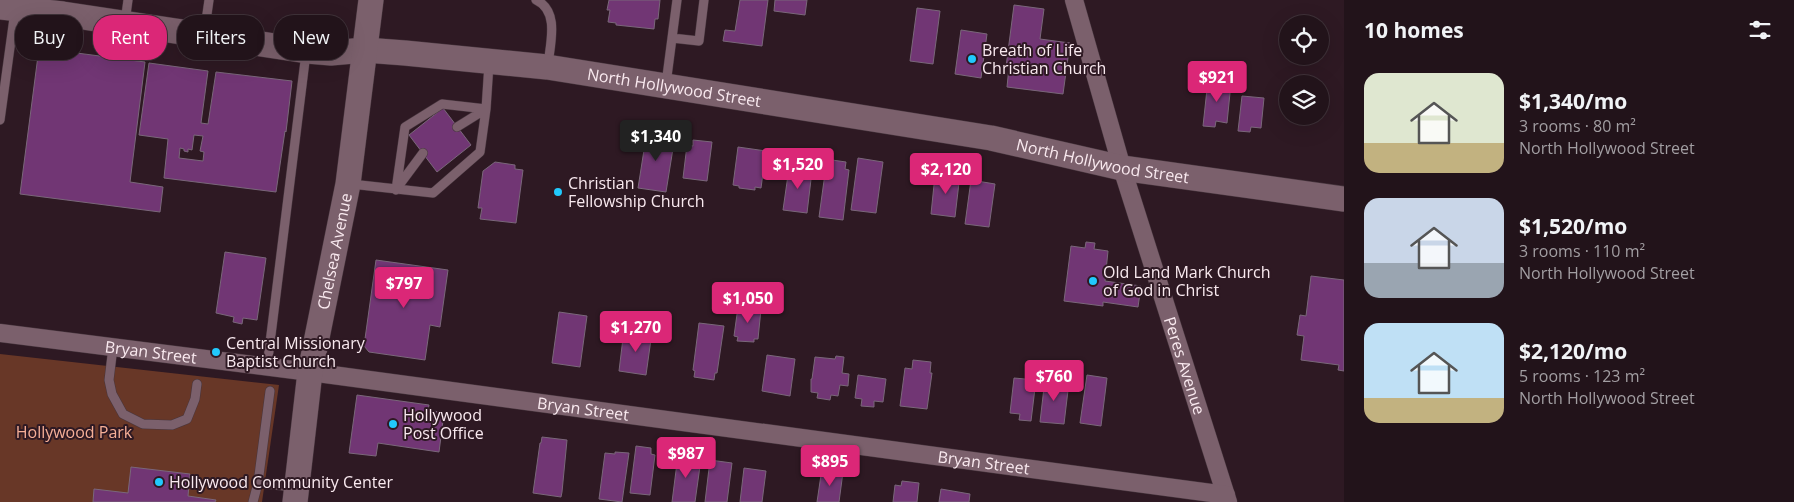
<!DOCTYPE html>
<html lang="en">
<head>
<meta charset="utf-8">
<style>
	body { margin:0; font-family:"Open Sans",sans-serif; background:#2e2027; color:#f1f3f6; height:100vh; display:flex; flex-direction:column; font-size:19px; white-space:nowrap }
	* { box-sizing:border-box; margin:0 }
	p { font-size:16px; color:#a29ea2 }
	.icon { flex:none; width:28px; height:28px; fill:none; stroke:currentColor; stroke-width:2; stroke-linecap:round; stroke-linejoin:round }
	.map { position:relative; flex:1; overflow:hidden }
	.side { display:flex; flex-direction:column; background:#22131a; width:450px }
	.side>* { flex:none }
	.top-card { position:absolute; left:15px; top:15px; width:475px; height:45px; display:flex; gap:10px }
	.tools { position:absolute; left:1279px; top:15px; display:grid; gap:10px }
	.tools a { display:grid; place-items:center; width:50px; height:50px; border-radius:50%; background:#22131a; box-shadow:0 5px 20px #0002,0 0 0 1px #3f3239; font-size:25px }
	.price { position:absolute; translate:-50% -42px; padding:0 11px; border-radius:5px; background:#db2777; color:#fff; font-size:16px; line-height:32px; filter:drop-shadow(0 1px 2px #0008) }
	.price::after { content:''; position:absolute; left:50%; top:30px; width:15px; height:11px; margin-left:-8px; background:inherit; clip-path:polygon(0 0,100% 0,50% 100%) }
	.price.selected { background:#222; color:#fff }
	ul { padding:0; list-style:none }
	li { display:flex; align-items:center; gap:15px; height:125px; padding:0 20px }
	li span { display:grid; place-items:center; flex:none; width:140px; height:100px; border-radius:15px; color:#555 }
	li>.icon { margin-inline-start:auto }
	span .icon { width:60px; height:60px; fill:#fffc; stroke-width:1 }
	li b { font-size:21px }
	h2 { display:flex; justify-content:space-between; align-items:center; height:60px; padding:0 20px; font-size:21px }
	.tag { padding:0 18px; border-radius:20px; background:#22131a; box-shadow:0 5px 20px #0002,0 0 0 1px #3f3239; font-size:18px; line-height:45px }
	.tag.selected { background:#db2777; color:#fff }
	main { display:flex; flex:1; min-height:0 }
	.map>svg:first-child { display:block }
	.green { fill:#683727 }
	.building { fill:#713674; stroke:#7a677a; fill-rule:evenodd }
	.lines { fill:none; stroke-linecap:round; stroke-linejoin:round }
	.lane-casing { stroke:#47363e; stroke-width:10 }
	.street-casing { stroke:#47363e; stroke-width:19 }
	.secondary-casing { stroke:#47363e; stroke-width:26 }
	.lane { stroke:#7b606c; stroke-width:9 }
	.street { stroke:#7b606c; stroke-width:18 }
	.secondary { stroke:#7b606c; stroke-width:25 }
	.poi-dot { fill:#21c9fd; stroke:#2e1923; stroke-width:2 }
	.labels { text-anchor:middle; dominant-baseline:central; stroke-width:4; stroke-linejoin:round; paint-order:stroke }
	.poi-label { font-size:16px; fill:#f9e9ef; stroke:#2e1923; text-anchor:start }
	.street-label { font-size:16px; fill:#f9e9ef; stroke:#2e1923 }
	.park-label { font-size:16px; fill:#f6af97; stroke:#2e1923 }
</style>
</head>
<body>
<main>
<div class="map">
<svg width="1344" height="502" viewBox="0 0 1344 502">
	<rect width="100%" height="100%" fill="#2e1923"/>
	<path class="green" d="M0,354L279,385L262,502H0Z"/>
	<path class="building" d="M609,0H660L658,19H655L654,29L616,25V23L608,22L610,10H607Z
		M740,0H768L762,46L723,41L725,30L735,31Z
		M775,0H807L805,15L774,11Z
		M1014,5L1044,9L1040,39L1070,43L1063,94L1007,87L1009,67H1006Z
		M917,8L940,11L933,64L910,61Z
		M961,30L987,34L981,78L955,74Z
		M39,48L145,62L130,182L163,187L160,212L20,194Z
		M149,63L208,71L201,123L208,124L216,72L292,81L286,132L285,131L276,192L164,178L168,139L139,135ZM194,135L203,136L200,151L204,152L203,161L179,158L180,148L184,149V151L188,152V149L192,150Z
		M1208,80L1231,83L1227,123L1216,121L1215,127L1203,126Z
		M1242,96L1264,98L1261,128L1251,127L1250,132L1238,131Z
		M443,108L471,145L437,172L409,135Z
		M647,131L675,136L666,192L638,188Z
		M693,140L712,142L707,181L683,178L687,145L693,146Z
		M738,147L766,151L761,188L755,187V190L739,188V186L733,185Z
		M858,158L883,162L876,213L851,210Z
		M832,160L846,162L845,169L849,170L843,220L819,217L826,166L831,167Z
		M495,162L515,165V169L523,170L516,223L480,219L482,208H478L483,171Z
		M799,166L806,167V170L812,171L807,213L783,210L789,168L798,169Z
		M950,172L960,174L955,217L931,214L935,175L950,177Z
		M971,180L995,184L989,227L965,224Z
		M1086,242L1095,243L1094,249L1108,251L1105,281L1141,286L1138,307L1103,302V306L1064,301L1071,246L1085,248Z
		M225,252L266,258L257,320L243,318L242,324L233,322L234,317L216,313Z
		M376,260L448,270L440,327L430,325L425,360L369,352L364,346Z
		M1311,276L1344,280V371L1338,370L1339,365L1301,360L1304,336L1297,335L1300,315L1306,316Z
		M738,307L761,309L758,339H754V342L737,341L738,337L734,336Z
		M559,312L587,316L580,367L552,363Z
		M699,323L724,326L717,373H715L714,380L694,377L695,371L693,370Z
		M631,330L652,332L646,375L619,371L623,338L630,339Z
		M767,355L795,359L790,396L762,391Z
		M836,356L844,357L842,373L849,374L848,386L840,385L838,396L831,395L830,400L817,398L818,393L811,392V379H812L815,357L835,359Z
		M913,360L931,362L930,373H932L927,409L900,406L905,368L912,369Z
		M858,375L886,379L883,402L874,401V407L861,406L862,399L855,398Z
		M1087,375L1107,378L1101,426L1080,423Z
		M1014,378L1036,380L1031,421L1019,420L1020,414L1010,413Z
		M1045,379L1069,382L1064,424L1040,422Z
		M357,395L429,405L428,410L444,413L439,452L378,443L376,456L349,453Z
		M542,437L567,440L562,492L561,497L533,493L540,443H541Z
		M636,446L651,448V454L655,455L650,495L630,493Z
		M615,452L629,453L622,502L599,499L605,453L615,454Z
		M678,455L701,459L695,502H672Z
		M710,460L732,463L727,502H705Z
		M131,467L190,474L188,496L216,500L215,502H93L94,489L128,493Z
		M744,468L766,471L762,502H740Z
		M827,470L843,472L839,502H817L821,475L826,476Z
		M902,481L919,483L917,502H893L895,485L901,486Z
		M941,489L970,494L969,502H939Z"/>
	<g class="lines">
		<g class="lane-casing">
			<path id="lane" d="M536,0C560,11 550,44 548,65
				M125,22L128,0
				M204,35L209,0
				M672,38L699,41L704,0
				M666,84L677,0
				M0,120L15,11
				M457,127L486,109
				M351,184L433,193L480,152L486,109L489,64
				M397,188L423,153
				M396,190L405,127L442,104L486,109
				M113,347L109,380L112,394L123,414L143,424L172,425L187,419L195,399L197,384
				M267,367L306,53
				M258,483L294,487
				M253,502L258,483L270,391"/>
		</g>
		<g class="street-casing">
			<g id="street">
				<path id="s1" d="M1074,0L1122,168L1228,502"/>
				<path id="s2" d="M0,333L310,372L1226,495"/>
			</g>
		</g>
		<g class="secondary-casing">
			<g id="secondary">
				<path id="s3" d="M0,7L63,14L307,51L331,53L365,50L405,53L547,67L991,138L1122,168L1344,199"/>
				<path id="s4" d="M295,502L310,372L348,184L371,0"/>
			</g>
		</g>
		<use href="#lane" class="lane"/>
		<use href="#street" class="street"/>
		<use href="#secondary" class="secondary"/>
	</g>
	<g class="poi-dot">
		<circle cx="972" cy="59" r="5"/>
		<circle cx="558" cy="192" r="5"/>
		<circle cx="1093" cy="281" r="5"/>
		<circle cx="216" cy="352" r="5"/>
		<circle cx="393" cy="424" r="5"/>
		<circle cx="159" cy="482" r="5"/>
	</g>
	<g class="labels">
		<g class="poi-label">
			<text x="982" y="50">Breath of Life<tspan x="982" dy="18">Christian Church</tspan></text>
			<text x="568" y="183">Christian<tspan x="568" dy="18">Fellowship Church</tspan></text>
			<text x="1103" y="272">Old Land Mark Church<tspan x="1103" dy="18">of God in Christ</tspan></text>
			<text x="226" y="343">Central Missionary<tspan x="226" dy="18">Baptist Church</tspan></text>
			<text x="403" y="415">Hollywood<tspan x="403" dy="18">Post Office</tspan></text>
			<text x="169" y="482">Hollywood Community Center</text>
		</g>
		<g class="street-label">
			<text stroke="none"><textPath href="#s3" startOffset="680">North Hollywood Street</textPath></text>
			<text stroke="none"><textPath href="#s3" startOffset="1115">North Hollywood Street</textPath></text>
			<text stroke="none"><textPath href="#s4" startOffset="254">Chelsea Avenue</textPath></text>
			<text stroke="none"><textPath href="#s2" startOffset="152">Bryan Street</textPath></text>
			<text stroke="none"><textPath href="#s1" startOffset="382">Peres Avenue</textPath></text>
			<text stroke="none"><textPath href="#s2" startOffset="588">Bryan Street</textPath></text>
			<text stroke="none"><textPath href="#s2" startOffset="992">Bryan Street</textPath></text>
		</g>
		<g class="park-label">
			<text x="74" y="432">Hollywood Park</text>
		</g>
	</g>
</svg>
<div class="tools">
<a><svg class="icon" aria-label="locate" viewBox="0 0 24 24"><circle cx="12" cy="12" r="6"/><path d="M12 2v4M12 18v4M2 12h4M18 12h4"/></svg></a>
<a><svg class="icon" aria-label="layers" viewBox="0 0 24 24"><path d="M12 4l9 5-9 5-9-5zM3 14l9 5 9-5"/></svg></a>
</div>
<b class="price" style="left:1217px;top:103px">$921</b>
<b class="price selected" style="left:656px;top:162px">$1,340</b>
<b class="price" style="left:798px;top:190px">$1,520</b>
<b class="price" style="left:946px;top:195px">$2,120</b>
<b class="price" style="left:404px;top:309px">$797</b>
<b class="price" style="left:748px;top:324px">$1,050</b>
<b class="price" style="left:636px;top:353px">$1,270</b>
<b class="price" style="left:1054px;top:402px">$760</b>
<b class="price" style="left:686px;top:479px">$987</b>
<b class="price" style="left:830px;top:487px">$895</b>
<div class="top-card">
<a class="tag">Buy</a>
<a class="tag selected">Rent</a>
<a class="tag">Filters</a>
<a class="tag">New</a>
</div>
</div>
<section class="side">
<h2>10 homes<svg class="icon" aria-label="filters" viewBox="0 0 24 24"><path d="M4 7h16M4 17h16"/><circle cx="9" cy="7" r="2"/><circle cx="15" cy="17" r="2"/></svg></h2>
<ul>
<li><span style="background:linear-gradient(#dfe7d0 70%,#c2b280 0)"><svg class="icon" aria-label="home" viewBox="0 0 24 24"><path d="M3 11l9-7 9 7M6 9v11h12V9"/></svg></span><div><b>$1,340/mo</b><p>3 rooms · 80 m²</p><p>North Hollywood Street</p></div></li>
<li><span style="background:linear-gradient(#c9d6e8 65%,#9aa5b1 0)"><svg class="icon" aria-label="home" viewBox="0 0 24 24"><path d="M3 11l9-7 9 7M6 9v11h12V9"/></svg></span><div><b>$1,520/mo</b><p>3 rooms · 110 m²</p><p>North Hollywood Street</p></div></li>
<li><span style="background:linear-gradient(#bfe0f5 75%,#c2b280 0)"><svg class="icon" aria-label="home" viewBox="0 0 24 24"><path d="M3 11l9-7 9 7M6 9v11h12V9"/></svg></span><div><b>$2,120/mo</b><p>5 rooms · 123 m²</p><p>North Hollywood Street</p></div></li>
</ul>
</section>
</main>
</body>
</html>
